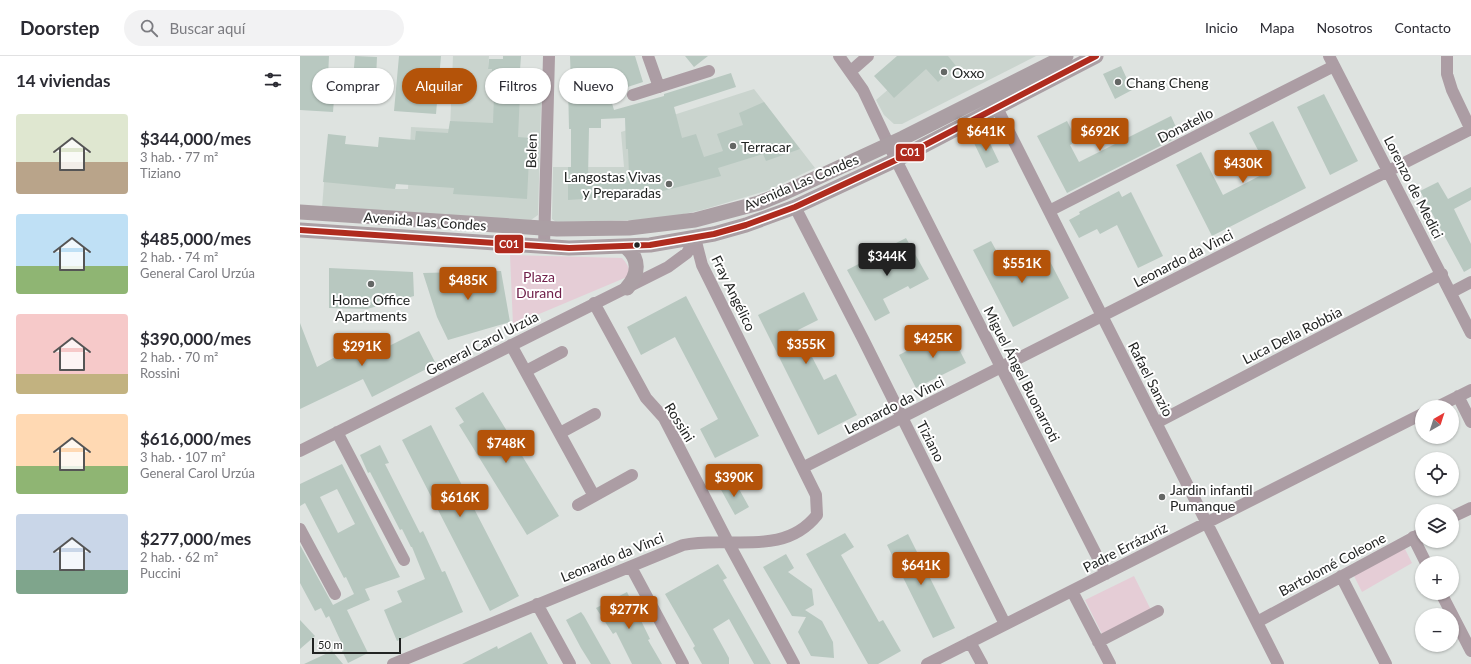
<!DOCTYPE html>
<html lang="es">
<head>
<meta charset="utf-8">
<style>
	body { margin:0; font-family:Lato,sans-serif; background:#f2f2f3; color:#2b2b33; height:100vh; display:flex; flex-direction:column; font-size:15px; white-space:nowrap }
	* { box-sizing:border-box; margin:0 }
	p { font-size:13px; color:#7c7c81 }
	.icon { flex:none; width:22px; height:22px; fill:none; stroke:currentColor; stroke-width:2; stroke-linecap:round; stroke-linejoin:round }
	.map { position:relative; flex:1; overflow:hidden }
	.details { display:flex; flex-direction:column; background:#fff; width:300px }
	.details>* { flex:none }
	.hud { position:absolute; left:12px; top:12px; width:380px; height:36px; display:flex; gap:8px }
	.needle { width:26px; rotate:39deg }
	.controls { position:absolute; left:1115px; top:344px; display:grid; gap:8px }
	.controls a { display:grid; place-items:center; width:44px; height:44px; border-radius:50%; background:#fff; box-shadow:0 1px 3px #0004; font-size:20px }
	.scale { position:absolute; left:12px; bottom:10px; width:89px; box-sizing:border-box; padding-left:4px; border:2px solid #222423; border-top:0; font-size:11px; line-height:14px; white-space:nowrap; color:#222423; -webkit-text-stroke:3px #fff; paint-order:stroke }
	.price { position:absolute; translate:-50% -34px; padding:0 9px; border-radius:4px; background:#b45309; color:#fff; font-size:13px; line-height:26px; filter:drop-shadow(0 1px 2px #0008) }
	.price::after { content:''; position:absolute; left:50%; top:24px; width:12px; height:9px; margin-left:-6px; background:inherit; clip-path:polygon(0 0,100% 0,50% 100%) }
	.price.on { background:#222; color:#fff }
	ul { padding:0; list-style:none }
	li { display:flex; align-items:center; gap:12px; height:100px; padding:0 16px }
	li span { display:grid; place-items:center; flex:none; width:112px; height:80px; border-radius:4px; color:#555 }
	li>.icon { margin-inline-start:auto }
	span .icon { width:48px; height:48px; fill:#fffc; stroke-width:1 }
	li b { font-size:17px }
	h2 { display:flex; justify-content:space-between; align-items:center; height:48px; padding:0 16px; font-size:17px }
	.pill { padding:0 14px; border-radius:18px; background:#fff; box-shadow:0 1px 3px #0004; font-size:14px; line-height:36px }
	.pill.on { background:#b45309; color:#fff }
	header { display:flex; align-items:center; gap:24px; box-sizing:border-box; height:56px; padding:0 20px; background:#fff; border-bottom:1px solid #e1e1e2 }
	header strong { font-size:19px }
	nav { display:flex; gap:22px; margin-inline-start:auto; font-size:14px }
	.search { width:280px; height:36px; background:#f2f2f3; display:flex; align-items:center; gap:10px; box-sizing:border-box; padding:0 14px; border-radius:22px; color:#7c7c81; font-size:15px }
	main { display:flex; flex:1; min-height:0 }
	.map>svg:first-child { display:block }
	.built { fill:#cad4ce }
	.green { fill:#e5cdd6 }
	.building { fill:#b8c8c0; fill-rule:evenodd }
	.lines { fill:none; stroke-linecap:round; stroke-linejoin:round }
	.minor { stroke:#ac9da4; stroke-width:12 }
	.major { stroke:#ab9fa4; stroke-width:15 }
	.bus-1-casing { stroke:#fff; stroke-width:9 }
	.bus-1 { stroke:#af2b1e; stroke-width:6 }
	.poi-dot { fill:#646765; stroke:#fff; stroke-width:1.5 }
	.bus-dot { fill:#222423; stroke:#fff; stroke-width:1.5 }
	.labels { text-anchor:middle; dominant-baseline:central; stroke-width:4; stroke-linejoin:round; paint-order:stroke }
	.poi-label { font-size:14px; fill:#222423; stroke:#fff; text-anchor:start }
	.street-label { font-size:14px; fill:#222423; stroke:#fff }
	.park-label { font-size:14px; fill:#71214b; stroke:#fff }
	.line-badge { stroke:#fff; stroke-width:1.5 }
	.badge-label { font-size:11px; text-anchor:middle; font-weight:bold; fill:#fff }
</style>
</head>
<body>
<header>
<strong>Doorstep</strong>
<div class="search"><svg class="icon" aria-label="search" viewBox="0 0 24 24"><circle cx="10" cy="10" r="6"/><path d="M15 15l6 6"/></svg>Buscar aquí</div>
<nav><a>Inicio</a><a>Mapa</a><a>Nosotros</a><a>Contacto</a></nav>
</header>
<main>
<section class="details">
<h2>14 viviendas<svg class="icon" aria-label="filters" viewBox="0 0 24 24"><path d="M4 7h16M4 17h16"/><circle cx="9" cy="7" r="2"/><circle cx="15" cy="17" r="2"/></svg></h2>
<ul>
<li><span style="background:linear-gradient(#dfe7d0 60%,#b9a48a 0)"><svg class="icon" aria-label="home" viewBox="0 0 24 24"><path d="M3 11l9-7 9 7M6 9v11h12V9"/></svg></span><div><b>$344,000/mes</b><p>3 hab. · 77 m²</p><p>Tiziano</p></div></li>
<li><span style="background:linear-gradient(#bfe0f5 65%,#8fb573 0)"><svg class="icon" aria-label="home" viewBox="0 0 24 24"><path d="M3 11l9-7 9 7M6 9v11h12V9"/></svg></span><div><b>$485,000/mes</b><p>2 hab. · 74 m²</p><p>General Carol Urzúa</p></div></li>
<li><span style="background:linear-gradient(#f6c9c9 75%,#c2b280 0)"><svg class="icon" aria-label="home" viewBox="0 0 24 24"><path d="M3 11l9-7 9 7M6 9v11h12V9"/></svg></span><div><b>$390,000/mes</b><p>2 hab. · 70 m²</p><p>Rossini</p></div></li>
<li><span style="background:linear-gradient(#ffd9b3 65%,#8fb573 0)"><svg class="icon" aria-label="home" viewBox="0 0 24 24"><path d="M3 11l9-7 9 7M6 9v11h12V9"/></svg></span><div><b>$616,000/mes</b><p>3 hab. · 107 m²</p><p>General Carol Urzúa</p></div></li>
<li><span style="background:linear-gradient(#c9d6e8 70%,#7fa58c 0)"><svg class="icon" aria-label="home" viewBox="0 0 24 24"><path d="M3 11l9-7 9 7M6 9v11h12V9"/></svg></span><div><b>$277,000/mes</b><p>2 hab. · 62 m²</p><p>Puccini</p></div></li>
</ul>
</section>
<div class="map">
<svg width="1171" height="608" viewBox="0 0 1171 608">
	<rect width="100%" height="100%" fill="#dee3e0"/>
	<path class="built" d="M153,0H189L188,13L242,17L238,159L231,164L22,152L25,114L96,118L95,133H108L111,71L150,73Z
		M627,0H736L602,68H594L584,59L576,44Z
		M454,33L515,112L466,135L402,154L370,161L336,164L256,166L252,163L253,111H324L321,76Z"/>
	<path class="green" d="M210,199L322,202C328,209 331,213 327,221L213,269Z
		M1104,491L1112,507L1062,536L1053,518Z
		M834,520L852,556L803,580L785,544Z"/>
	<path class="building" d="M0,0H29L27,42L34,43L33,56L0,54Z
		M55,0L77,1L76,23L53,22Z
		M99,0H141L136,58L94,55Z
		M203,0H221L219,28H227L226,37H220L218,81L230,82L227,143L153,138L154,132L96,128L95,133L23,126L28,78L46,80L45,88L78,91L79,81L115,84L116,75L148,77L150,65L193,67L194,39H190L192,13H188L189,3H203Z
		M270,0H335L343,26L309,37L314,54L364,40V38L431,17L436,31L374,51L382,82L396,78L404,101L423,95L417,78L443,69L439,57L464,46L500,93L466,105L463,98L418,112L421,120L359,136L326,140L268,144V111H271V73H269L268,28H271ZM325,62L326,93H328L329,118L288,122L289,72H301V63Z
		M385,0H408L394,11Z
		M597,0H648L656,10L638,26L626,13L594,42L574,20Z
		M821,10L832,34L815,43L803,18Z
		M1024,38L1058,105L1030,119L997,51Z
		M871,60L880,80L767,137L737,80L767,65L777,85L770,89L779,106Z
		M973,65L1006,132L912,180L876,109L901,96L923,139L969,115L949,77Z
		M687,81L699,106L686,112L674,87Z
		M1138,126L1148,143L1171,131V144L1154,153L1171,188V212L1164,216L1120,135Z
		M819,135L822,141L831,136L863,200L838,212L817,169L800,178L797,173L779,182L769,164L780,158L779,156Z
		M606,182L629,223L610,233L608,230L583,243L590,257L575,265L547,214L576,199L578,204L595,195L592,189Z
		M691,185L707,214L744,194L769,242L713,271L673,194Z
		M29,212L113,216L114,240L67,253L29,252Z
		M201,215L210,266L148,284L137,261L123,217Z
		M504,236L518,264L498,274L524,324L536,318L557,359L518,379L458,259Z
		M386,240L459,380L415,402L400,373L418,363L375,281L341,299L327,271Z
		M0,267L17,311L73,280L81,294L119,275L136,308L72,341L63,323L0,353Z
		M649,273L666,307L616,332L599,299Z
		M183,336L259,460L227,479L159,369L164,366L155,352Z
		M131,369L219,540L190,555L102,384Z
		M80,389L89,407L85,408L120,477L123,475L142,516L145,515L163,556L97,585L84,554L102,546L97,535L125,523L112,491H111L102,473L100,474L70,416L68,417L60,399Z
		M42,408L100,521L65,533L70,544L47,554L68,597L48,607L40,591L43,590L29,560L26,562L21,552L15,555L0,527V489L33,549L54,538L46,521L44,522L5,447L0,450V428ZM37,433L55,468L38,477L20,441Z
		M434,424L449,451L435,459L420,432Z
		M545,477L554,491L541,499L579,566L583,564L601,595L578,608H568L506,498Z
		M608,478L655,572L633,582L587,489Z
		M486,498L494,512L488,516L512,533L514,549L505,554L522,565L533,586L534,602L511,600L498,576L506,561L492,560L463,511Z
		M418,508L427,522L423,524L471,608H454L429,563L413,573L429,602V608H402L393,592L395,590L365,538Z
		M327,536L350,583L348,584L362,608H332L316,576L313,578L296,552Z
		M281,556L284,560L311,608H291L281,592L266,564Z
		M0,564L15,580L0,593Z
		M231,576L248,608H162L197,590L198,593Z
		M32,595L43,608H4Z"/>
	<g class="lines">
		<path class="minor" d="M348,0L359,31
			M539,0L563,34L596,104L806,518
			M1029,0L1171,277
			M1147,0V18L1152,34L1171,74
			M551,15L568,0
			M333,39L409,15
			M697,52L978,608
			M495,151L563,283L705,568
			M749,155L1034,10
			M244,191L249,0
			M1152,236L1171,226
			M294,247L346,342L364,362L429,488L494,608
			M211,289L294,440
			M226,315L262,296
			M1158,340L1171,366
			M1137,351L1171,334
			M856,367L1142,218
			M37,376L104,504
			M260,377L295,358
			M0,395L368,211L387,197L395,182
			M504,411L1171,73
			M278,449L332,419
			M1152,461L1171,452
			M0,473L35,538
			M1113,481L1126,507
			M331,511L383,608
			M1041,520L1086,608
			M772,535L810,608
			M1141,537L1171,595
			M237,548L270,608
			M957,566L1122,477
			M670,586L682,608
			M798,586L858,555
			M93,608L383,489C428,479 483,502 517,459L516,439L402,209L395,182
			M627,608L1122,358"/>
		<path class="major" d="M0,156L257,173L329,172L395,164L459,147L486,136L603,82L766,0
			M0,174L269,192L350,189L414,178L446,169L495,151L596,104L796,0
			M326,191C340,203 339,218 327,232"/>
		<g class="bus-1-casing">
			<path id="bus-1" d="M0,174L269,192L350,189L414,178L446,169L495,151L596,104L796,0"/>
		</g>
		<use href="#bus-1" class="bus-1"/>
	</g>
	<g class="poi-dot">
		<circle cx="644" cy="16" r="4"/>
		<circle cx="818" cy="26" r="4"/>
		<circle cx="433" cy="90" r="4"/>
		<circle cx="369" cy="128" r="4"/>
		<circle cx="71" cy="228" r="4"/>
		<circle cx="862" cy="441" r="4"/>
	</g>
	<circle class="bus-dot" cx="337" cy="189" r="3.5"/>
	<g class="labels">
		<g class="poi-label">
			<text x="652" y="16">Oxxo</text>
			<text x="826" y="26">Chang Cheng</text>
			<text x="441" y="90">Terracar</text>
			<text x="361" y="120" text-anchor="end">Langostas Vivas<tspan x="361" dy="16">y Preparadas</tspan></text>
			<text x="71" y="243" text-anchor="middle">Home Office<tspan x="71" dy="16">Apartments</tspan></text>
			<text x="870" y="433">Jardin infantil<tspan x="870" dy="16">Pumanque</tspan></text>
		</g>
		<g class="street-label">
			<text transform="translate(885 69) rotate(-27)">Donatello</text>
			<text transform="translate(231 95) rotate(-88)">Belen</text>
			<text transform="translate(501 126) rotate(-23)">Avenida Las Condes</text>
			<text transform="translate(1114 131) rotate(63)">Lorenzo de Medici</text>
			<text transform="translate(125 165) rotate(4)">Avenida Las Condes</text>
			<text transform="translate(883 202) rotate(-27)">Leonardo da Vinci</text>
			<text transform="translate(434 237) rotate(64)">Fray Angélico</text>
			<text transform="translate(992 279) rotate(-27)">Luca Della Robbia</text>
			<text transform="translate(182 287) rotate(-27)">General Carol Urzúa</text>
			<text transform="translate(722 318) rotate(63)">Miguel Ángel Buonarroti</text>
			<text transform="translate(851 323) rotate(63)">Rafael Sanzio</text>
			<text transform="translate(594 349) rotate(-27)">Leonardo da Vinci</text>
			<text transform="translate(380 366) rotate(58)">Rossini</text>
			<text transform="translate(631 385) rotate(63)">Tiziano</text>
			<text transform="translate(825 491) rotate(-27)">Padre Errázuriz</text>
			<text transform="translate(312 501) rotate(-22)">Leonardo da Vinci</text>
			<text transform="translate(1032 508) rotate(-28)">Bartolomé Coleone</text>
		</g>
		<g class="park-label">
			<text x="239" y="220">Plaza<tspan x="239" dy="16">Durand</tspan></text>
		</g>
	</g>
	<g class="line-badge">
		<rect x="595" y="87" width="30" height="19" rx="4" fill="#af2b1e"/>
		<rect x="194" y="178" width="30" height="20" rx="4" fill="#af2b1e"/>
	</g>
	<g class="badge-label">
		<text x="610" y="100">C01</text>
		<text x="209" y="192">C01</text>
	</g>
</svg>
<div class="controls">
<a><svg class="needle" viewBox="-14 -14 28 28"><path d="M0-13l5 13h-10z" fill="#e53935"/><path d="M0 13l5-13h-10z" fill="#7c7c81"/></svg></a>
<a><svg class="icon" aria-label="locate" viewBox="0 0 24 24"><circle cx="12" cy="12" r="6"/><path d="M12 2v4M12 18v4M2 12h4M18 12h4"/></svg></a>
<a><svg class="icon" aria-label="layers" viewBox="0 0 24 24"><path d="M12 4l9 5-9 5-9-5zM3 14l9 5 9-5"/></svg></a>
<a>+</a>
<a>−</a>
</div>
<div class="scale">50 m</div>
<b class="price" style="left:686px;top:96px">$641K</b>
<b class="price" style="left:800px;top:96px">$692K</b>
<b class="price" style="left:943px;top:128px">$430K</b>
<b class="price on" style="left:587px;top:221px">$344K</b>
<b class="price" style="left:722px;top:228px">$551K</b>
<b class="price" style="left:168px;top:245px">$485K</b>
<b class="price" style="left:633px;top:303px">$425K</b>
<b class="price" style="left:506px;top:309px">$355K</b>
<b class="price" style="left:62px;top:311px">$291K</b>
<b class="price" style="left:206px;top:408px">$748K</b>
<b class="price" style="left:434px;top:442px">$390K</b>
<b class="price" style="left:160px;top:462px">$616K</b>
<b class="price" style="left:621px;top:530px">$641K</b>
<b class="price" style="left:329px;top:574px">$277K</b>
<div class="hud">
<a class="pill">Comprar</a>
<a class="pill on">Alquilar</a>
<a class="pill">Filtros</a>
<a class="pill">Nuevo</a>
</div>
</div>
</main>
</body>
</html>
